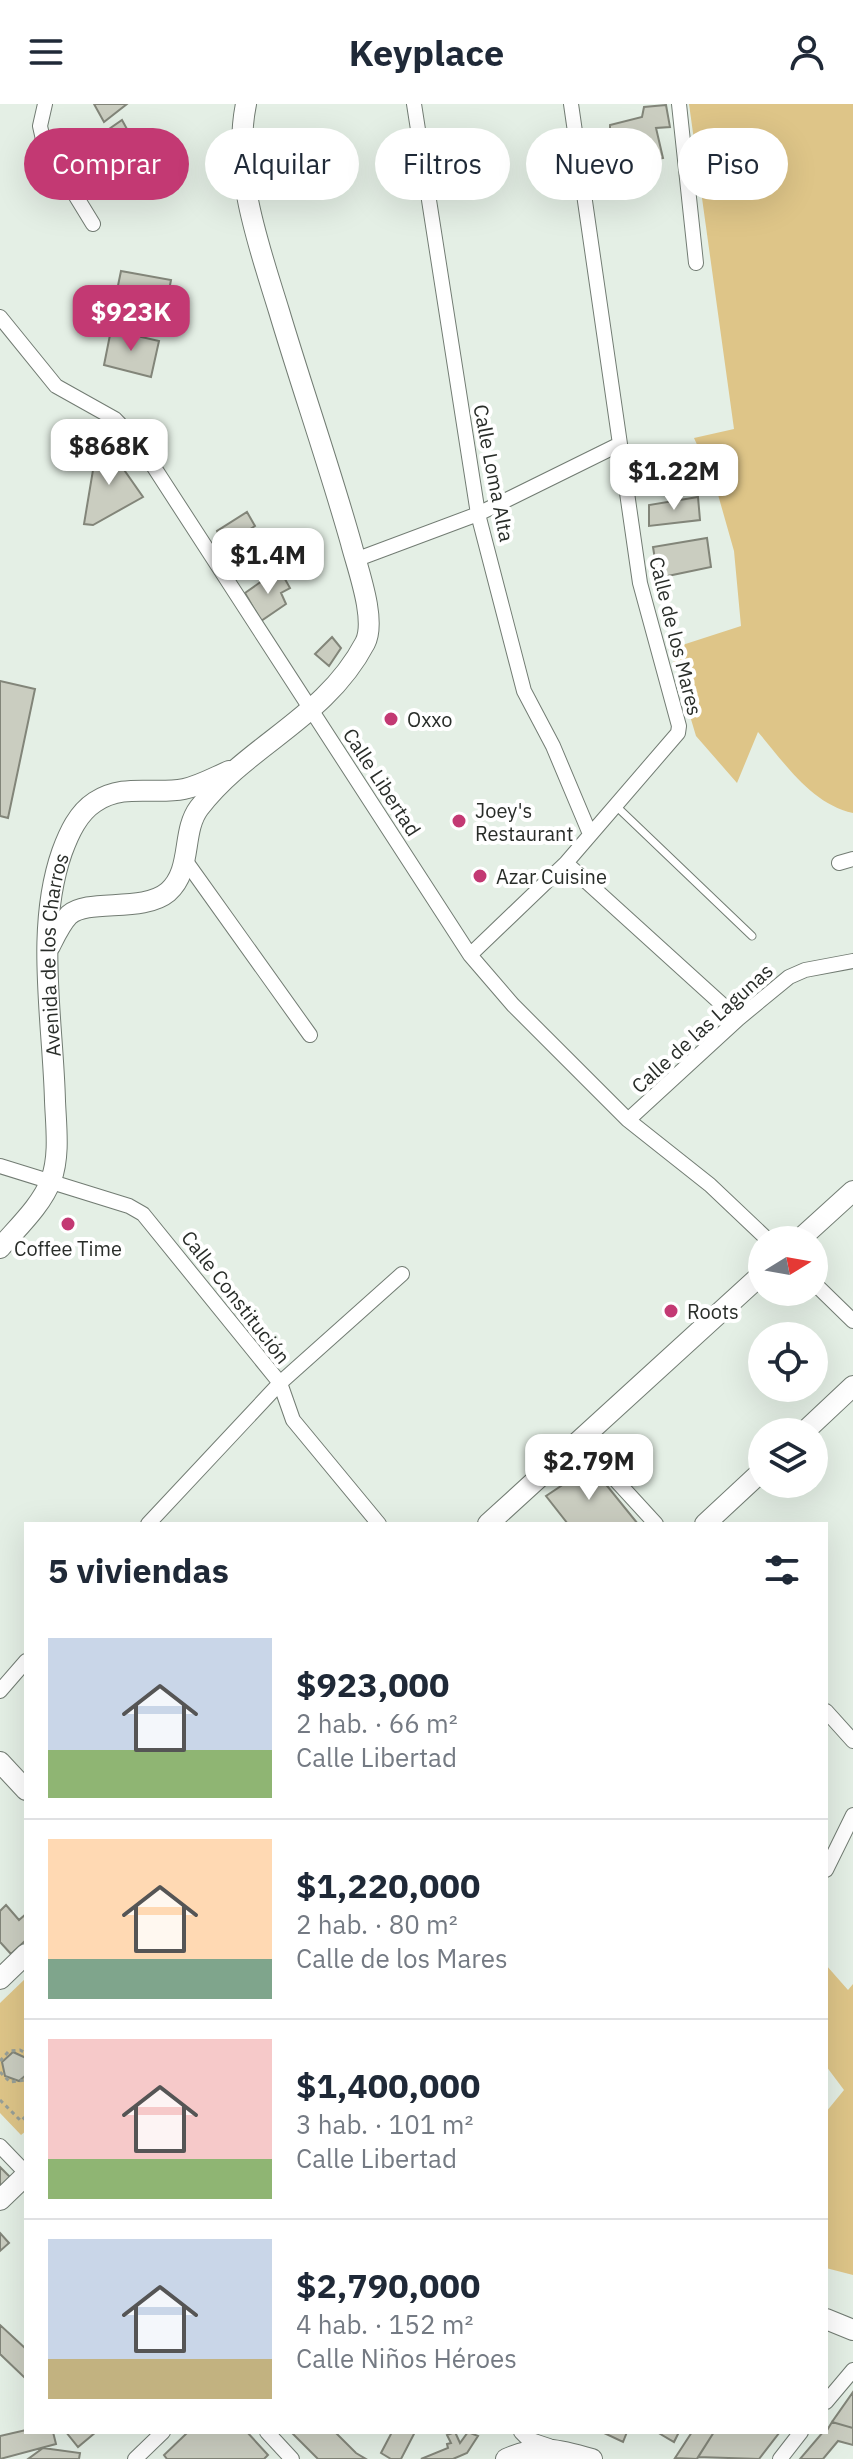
<!DOCTYPE html>
<html lang="es">
<head>
<meta charset="utf-8">
<style>
	body { margin:0; font-family:"IBM Plex Sans",sans-serif; background:#f2f2f3; color:#1f2937; height:100vh; display:flex; flex-direction:column; font-size:30px; white-space:nowrap }
	* { box-sizing:border-box; margin:0 }
	p { font-size:26px; color:#747a83 }
	.icon { flex:none; width:44px; height:44px; fill:none; stroke:currentColor; stroke-width:2; stroke-linecap:round; stroke-linejoin:round }
	.map { position:relative; flex:1; overflow:hidden }
	.sheet { position:absolute; left:24px; top:1418px; width:804px; height:912px; display:flex; flex-direction:column; background:#fff; border-radius:0px; box-shadow:0 8px 32px #0002 }
	.sheet>* { flex:none }
	.top-card { position:absolute; left:24px; top:24px; width:806px; height:72px; display:flex; gap:16px }
	.needle { width:52px; rotate:79deg }
	.controls { position:absolute; left:748px; top:1122px; display:grid; gap:16px }
	.controls a { display:grid; place-items:center; width:80px; height:80px; border-radius:50%; background:#fff; box-shadow:0 8px 32px #0002; font-size:40px }
	.price { position:absolute; translate:-50% -68px; padding:0 18px; border-radius:16px; background:#fff; color:#222; font-size:26px; line-height:52px; filter:drop-shadow(0 2px 4px #0008) }
	.price::after { content:''; position:absolute; left:50%; top:48px; width:24px; height:18px; margin-left:-12px; background:inherit; clip-path:polygon(0 0,100% 0,50% 100%) }
	.price.selected { background:#c33973; color:#fff }
	ul { padding:0; list-style:none }
	li { display:flex; align-items:center; gap:24px; height:200px; padding:0 24px }
	li+li { border-top:2px solid #e0e1e3 }
	li span { display:grid; place-items:center; flex:none; width:224px; height:160px; border-radius:0px; color:#555 }
	li>.icon { margin-inline-start:auto }
	span .icon { width:96px; height:96px; fill:#fffc; stroke-width:1 }
	li b { font-size:34px }
	h2 { display:flex; justify-content:space-between; align-items:center; height:96px; padding:0 24px; font-size:34px }
	.pill { padding:0 28px; border-radius:36px; background:#fff; box-shadow:0 8px 32px #0002; font-size:28px; line-height:72px }
	.pill.selected { background:#c33973; color:#fff }
	header { display:flex; justify-content:space-between; align-items:center; height:104px; padding:0 24px; background:#fff; font-size:36px; font-weight:700 }
	.map>svg:first-child { display:block }
	.green { fill:#dec588 }
	.building { fill:#cacdc0; stroke:#828579; stroke-width:2 }
	.lines { fill:none; stroke-linecap:round; stroke-linejoin:round }
	.lane-casing { stroke:#727c73; stroke-width:9 }
	.street-casing { stroke:#727c73; stroke-width:16 }
	.secondary-casing { stroke:#727c73; stroke-width:22 }
	.path { stroke:#979f97; stroke-width:3; stroke-dasharray:4 4; stroke-linecap:butt }
	.lane { stroke:#fff; stroke-width:7 }
	.street { stroke:#fff; stroke-width:14 }
	.secondary { stroke:#fff; stroke-width:20 }
	.poi-dot { fill:#c33973; stroke:#fff; stroke-width:3 }
	.labels { text-anchor:middle; dominant-baseline:central; stroke-width:8; stroke-linejoin:round; paint-order:stroke }
	.street-label { font-size:20px; fill:#292d29; stroke:#fff }
	.poi-label { font-size:20px; fill:#292d29; stroke:#fff; text-anchor:start }
</style>
</head>
<body>
<header><svg class="icon" aria-label="menu" viewBox="0 0 24 24"><path d="M4 6h16M4 12h16M4 18h16"/></svg>Keyplace<svg class="icon" aria-label="person" viewBox="0 0 24 24"><circle cx="12" cy="8" r="4"/><path d="M4 21q1-7 8-7t8 7"/></svg></header>
<div class="map">
<svg width="853" height="2355" viewBox="0 0 853 2355">
	<rect width="100%" height="100%" fill="#e4efe5"/>
	<path class="green" d="M689,0H853V709C811,700 784,658 758,628L737,679L696,632L670,545L741,522L734,447L715,380L694,334L734,325Z
		M826,1861L848,1886L853,1880V2171L826,2164V2008L844,1986L826,1962Z
		M26,1874V2027L21,2031L0,2009V1899Z"/>
	<path class="building" d="M94,0H127L104,18Z
		M666,1L670,23L656,24L663,54L625,62V48L610,51V21L642,13L644,3Z
		M122,16L140,49L120,62L99,32Z
		M121,167L171,176L164,212L114,201Z
		M111,226L159,237L151,273L104,261Z
		M99,330L143,393L93,421L84,420Z
		M698,393L700,416L649,422V401Z
		M247,408L255,422L223,442L217,427Z
		M707,434L711,463L658,474L653,443Z
		M281,468L290,484L281,489L286,500L261,517L245,489L269,472L274,474Z
		M332,533L341,544L329,562L315,550Z
		M0,577L35,585L8,714L0,712Z
		M591,1362L638,1420H568L546,1392Z
		M6,1801L19,1816L26,1810V1836L11,1850L0,1838V1807Z
		M13,1948L26,1954V1971L19,1977L5,1972L2,1958Z
		M0,2063L10,2073L0,2083Z
		M0,2129L9,2139L0,2147Z
		M0,2221L26,2245V2275L0,2250Z
		M853,2288V2324L832,2318Z
		M832,2318L853,2324V2341L838,2337L823,2355H800L823,2328H826Z
		M26,2326V2328H53L56,2340L0,2355V2332Z
		M66,2328H96L78,2343Z
		M188,2328H247L268,2351L264,2355H167L164,2351Z
		M291,2328H335L356,2349L366,2355H318Z
		M392,2328H415L401,2355H391L381,2349Z
		M455,2328L460,2339L468,2328L478,2332L467,2349L453,2355H421L448,2344L447,2340L451,2339L447,2331Z
		M602,2328H627L623,2338Z
		M657,2328H679L674,2338Z
		M692,2328H714L697,2355L675,2354Z
		M714,2328H777L779,2329L759,2355L698,2353Z
		M43,2344L80,2349L79,2355H28Z"/>
	<g class="lines">
		<g class="lane-casing">
			<path id="lane" d="M616,702L752,832"/>
		</g>
		<g class="street-casing">
			<path id="street" d="M45,0L40,22L44,40L93,120
				M414,0L478,410L524,587L553,642L590,730
				M679,0L696,159
				M0,213L56,282L115,315L139,340L470,851L513,901L628,1016L710,1081L768,1136
				M355,456L478,410L620,340
				M185,756L310,931
				M566,759L738,915
				M839,759L853,755
				M470,851L566,759L678,629L679,622L640,479L571,0
				M628,1016L738,915L789,873L805,866L853,857
				M0,1062L129,1102L143,1110L280,1279L293,1316L379,1420
				M814,1179L853,1217
				M578,1335L656,1420
				M148,1420L280,1279L402,1170
				M0,1587L26,1557
				M826,1607L853,1637
				M826,1766L853,1711
				M0,2042L26,2069
				M826,2298L853,2266
				M267,2328L292,2355
				M521,2328L528,2335L549,2342
				M135,2355L163,2328
				M780,2355L801,2328"/>
		</g>
		<g class="secondary-casing">
			<g id="secondary">
				<path d="M50,842C55,832 61,819 69,811C88,794 143,809 168,788C193,766 181,728 199,704C248,640 325,615 365,539C377,516 357,463 351,439C329,361 302,284 279,207C259,142 232,69 246,0"/>
				<path d="M799,1136L853,1087"/>
				<path id="s1" d="M0,1144C17,1124 42,1101 51,1076C60,1052 56,1022 55,997C53,917 35,825 62,748C69,729 78,709 95,698C124,679 153,691 184,685C199,682 215,673 229,667"/>
				<path d="M804,1328L853,1282"/>
				<path d="M488,1420L762,1170"/>
				<path d="M705,1420L762,1367"/>
				<path d="M0,1658L26,1686"/>
				<path d="M0,1875L26,1850"/>
				<path d="M0,2096L26,2071"/>
				<path d="M826,2215L853,2226"/>
				<path d="M506,2355C540,2340 558,2345 592,2355"/>
			</g>
		</g>
		<path class="path" d="M0,1957L9,1947L20,1946L26,1949
			M0,1968L10,1978L26,1976
			M0,1996L21,2017L26,2012"/>
		<use href="#lane" class="lane"/>
		<use href="#street" class="street"/>
		<use href="#secondary" class="secondary"/>
	</g>
	<g class="poi-dot">
		<circle cx="391" cy="615" r="8"/>
		<circle cx="459" cy="717" r="8"/>
		<circle cx="480" cy="772" r="8"/>
		<circle cx="68" cy="1120" r="8"/>
		<circle cx="671" cy="1207" r="8"/>
	</g>
	<g class="labels">
		<g class="street-label">
			<text transform="translate(494 369) rotate(79)">Calle Loma Alta</text>
			<text transform="translate(676 532) rotate(76)">Calle de los Mares</text>
			<text transform="translate(382 678) rotate(57)">Calle Libertad</text>
			<text stroke="none"><textPath href="#s1" startOffset="312">Avenida de los Charros</textPath></text>
			<text transform="translate(702 924) rotate(-42)">Calle de las Lagunas</text>
			<text transform="translate(236 1193) rotate(52)">Calle Constitución</text>
		</g>
		<g class="poi-label">
			<text x="407" y="615">Oxxo</text>
			<text x="475" y="706">Joey's<tspan x="475" dy="23">Restaurant</tspan></text>
			<text x="496" y="772">Azar Cuisine</text>
			<text x="68" y="1144" text-anchor="middle">Coffee Time</text>
			<text x="687" y="1207">Roots</text>
		</g>
	</g>
</svg>
<div class="controls">
<a><svg class="needle" viewBox="-14 -14 28 28"><path d="M0-13l5 13h-10z" fill="#e53935"/><path d="M0 13l5-13h-10z" fill="#747a83"/></svg></a>
<a><svg class="icon" aria-label="locate" viewBox="0 0 24 24"><circle cx="12" cy="12" r="6"/><path d="M12 2v4M12 18v4M2 12h4M18 12h4"/></svg></a>
<a><svg class="icon" aria-label="layers" viewBox="0 0 24 24"><path d="M12 4l9 5-9 5-9-5zM3 14l9 5 9-5"/></svg></a>
</div>
<b class="price selected" style="left:131px;top:249px">$923K</b>
<b class="price" style="left:109px;top:383px">$868K</b>
<b class="price" style="left:674px;top:408px">$1.22M</b>
<b class="price" style="left:268px;top:492px">$1.4M</b>
<b class="price" style="left:589px;top:1398px">$2.79M</b>
<div class="top-card">
<a class="pill selected">Comprar</a>
<a class="pill">Alquilar</a>
<a class="pill">Filtros</a>
<a class="pill">Nuevo</a>
<a class="pill">Piso</a>
</div>
<section class="sheet">
<h2>5 viviendas<svg class="icon" aria-label="filters" viewBox="0 0 24 24"><path d="M4 7h16M4 17h16"/><circle cx="9" cy="7" r="2"/><circle cx="15" cy="17" r="2"/></svg></h2>
<ul>
<li><span style="background:linear-gradient(#c9d6e8 70%,#8fb573 0)"><svg class="icon" aria-label="home" viewBox="0 0 24 24"><path d="M3 11l9-7 9 7M6 9v11h12V9"/></svg></span><div><b>$923,000</b><p>2 hab. · 66 m²</p><p>Calle Libertad</p></div></li>
<li><span style="background:linear-gradient(#ffd9b3 75%,#7fa58c 0)"><svg class="icon" aria-label="home" viewBox="0 0 24 24"><path d="M3 11l9-7 9 7M6 9v11h12V9"/></svg></span><div><b>$1,220,000</b><p>2 hab. · 80 m²</p><p>Calle de los Mares</p></div></li>
<li><span style="background:linear-gradient(#f6c9c9 75%,#8fb573 0)"><svg class="icon" aria-label="home" viewBox="0 0 24 24"><path d="M3 11l9-7 9 7M6 9v11h12V9"/></svg></span><div><b>$1,400,000</b><p>3 hab. · 101 m²</p><p>Calle Libertad</p></div></li>
<li><span style="background:linear-gradient(#c9d6e8 75%,#c2b280 0)"><svg class="icon" aria-label="home" viewBox="0 0 24 24"><path d="M3 11l9-7 9 7M6 9v11h12V9"/></svg></span><div><b>$2,790,000</b><p>4 hab. · 152 m²</p><p>Calle Niños Héroes</p></div></li>
</ul>
</section>
</div>
</body>
</html>
